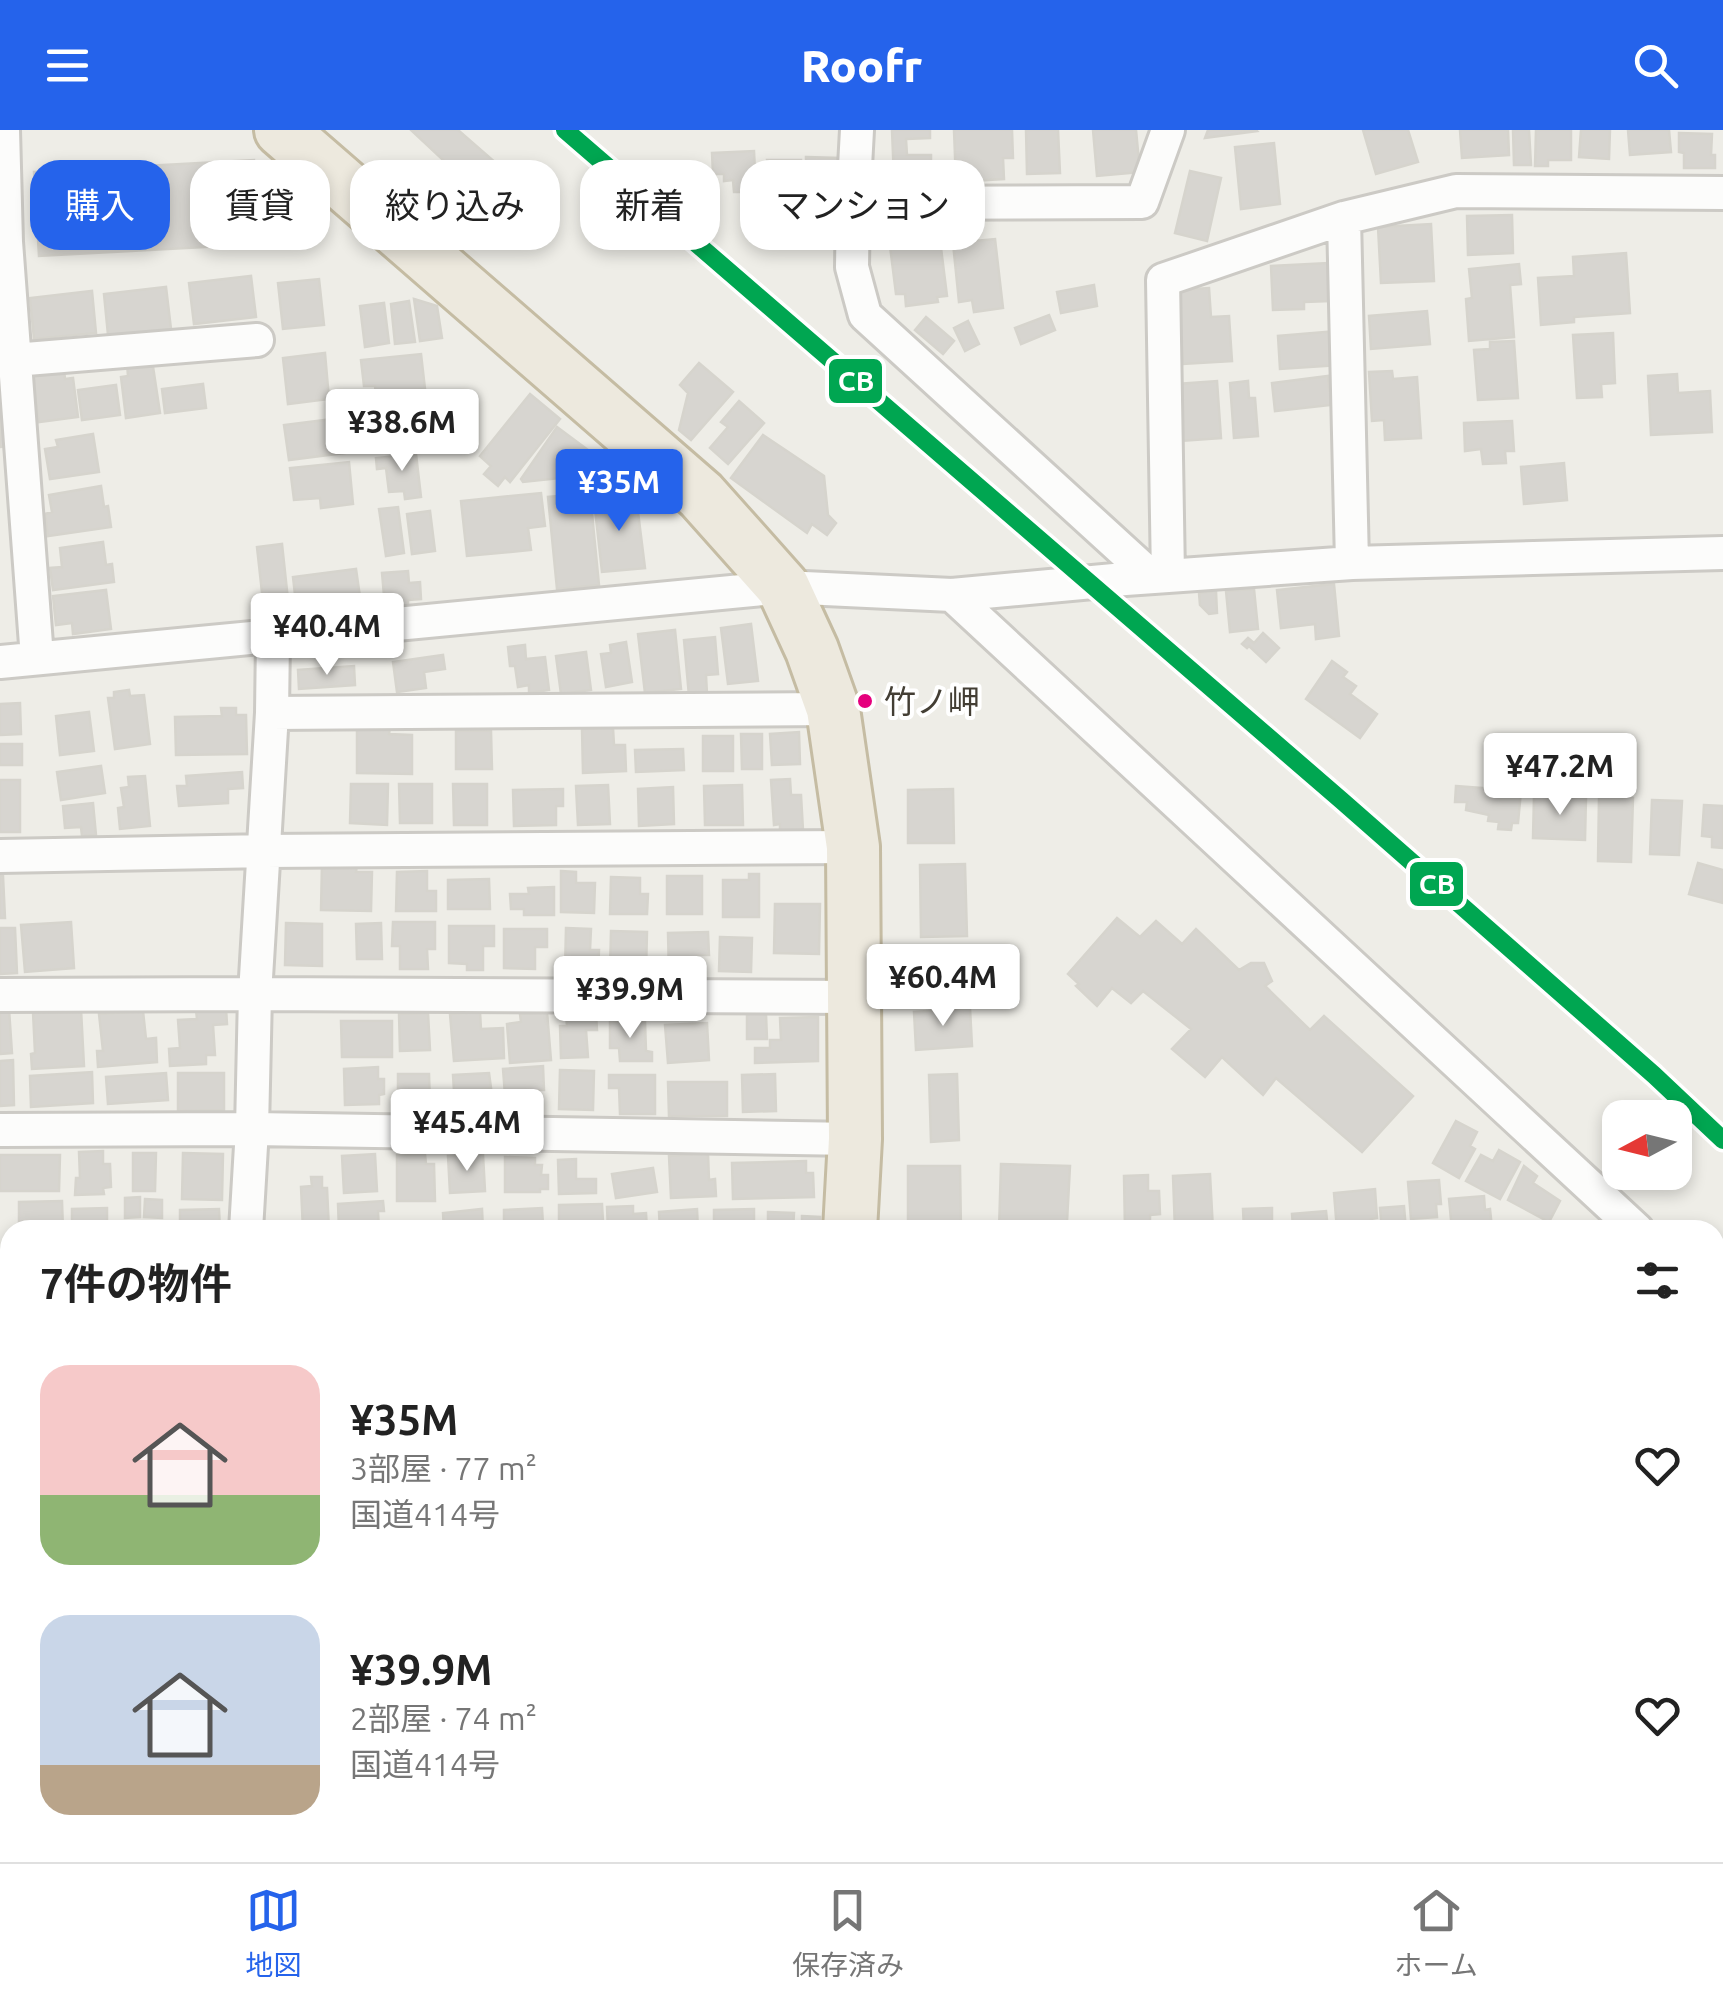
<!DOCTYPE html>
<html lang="ja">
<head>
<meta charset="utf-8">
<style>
	body { margin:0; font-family:Ubuntu,"Noto Sans JP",sans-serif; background:#f2f2f2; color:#222; height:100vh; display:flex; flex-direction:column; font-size:38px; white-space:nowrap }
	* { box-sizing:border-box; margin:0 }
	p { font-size:32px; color:#767676 }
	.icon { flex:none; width:55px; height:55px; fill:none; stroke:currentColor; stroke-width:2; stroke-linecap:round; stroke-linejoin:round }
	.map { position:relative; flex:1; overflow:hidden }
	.drawer { position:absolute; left:0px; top:1090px; width:1725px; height:642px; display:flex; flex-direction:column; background:#fff; border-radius:30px 30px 0 0; box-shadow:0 5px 15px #0003 }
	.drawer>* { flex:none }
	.hud { position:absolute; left:30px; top:30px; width:1000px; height:90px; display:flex; gap:20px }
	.needle { width:65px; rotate:263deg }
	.tools { position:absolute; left:1602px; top:970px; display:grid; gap:20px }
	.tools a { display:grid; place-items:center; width:90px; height:90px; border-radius:20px; background:#fff; box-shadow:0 5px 15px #0003; font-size:50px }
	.price { position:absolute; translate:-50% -85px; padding:0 22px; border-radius:10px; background:#fff; color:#222; font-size:32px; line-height:65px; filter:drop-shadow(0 2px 5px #0008) }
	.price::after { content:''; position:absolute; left:50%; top:60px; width:30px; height:22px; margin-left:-15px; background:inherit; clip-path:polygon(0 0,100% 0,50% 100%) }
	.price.current { background:#2563eb; color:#fff }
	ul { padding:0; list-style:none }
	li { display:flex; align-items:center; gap:30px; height:250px; padding:0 40px }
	li span { display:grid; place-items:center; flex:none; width:280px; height:200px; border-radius:30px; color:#555 }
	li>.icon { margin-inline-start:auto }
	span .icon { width:120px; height:120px; fill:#fffc; stroke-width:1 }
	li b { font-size:42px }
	h2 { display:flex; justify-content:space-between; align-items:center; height:120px; padding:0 40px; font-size:42px }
	.chip { padding:0 35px; border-radius:30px; background:#fff; box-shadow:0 5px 15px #0003; font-size:35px; line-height:90px }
	.chip.current { background:#2563eb; color:#fff }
	header { display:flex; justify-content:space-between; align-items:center; height:130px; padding:0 40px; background:#2563eb; color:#fff; font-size:45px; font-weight:800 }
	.dock { display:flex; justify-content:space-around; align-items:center; height:140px; border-top:2px solid #e0e0e0; background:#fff; font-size:28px; color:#767676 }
	.dock a { display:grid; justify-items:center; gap:5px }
	.dock .current { color:#2563eb }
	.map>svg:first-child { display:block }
	.building { fill:#d7d5d0; stroke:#d6d4cd; stroke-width:2.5 }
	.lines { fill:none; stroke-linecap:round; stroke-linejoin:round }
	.minor-casing { stroke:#cccac5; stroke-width:38 }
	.tertiary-casing { stroke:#cccac5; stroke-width:45 }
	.trunk-casing { stroke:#c5bca3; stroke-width:58 }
	.minor { stroke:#fcfcfb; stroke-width:32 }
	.tertiary { stroke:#fcfcfb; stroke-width:40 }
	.trunk { stroke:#ede9de; stroke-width:52 }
	.rail-1-casing { stroke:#fff; stroke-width:25 }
	.rail-1 { stroke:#00a651; stroke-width:18 }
	.bus-dot { fill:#e5007d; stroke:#fff; stroke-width:4 }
	.labels { text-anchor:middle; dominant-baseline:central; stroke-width:8; stroke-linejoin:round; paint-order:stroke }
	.bus-label { font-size:32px; fill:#433e34; stroke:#fff; text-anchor:start }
	.line-badge { stroke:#fff; stroke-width:4 }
	.badge-label { font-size:28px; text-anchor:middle; font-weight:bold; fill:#fff }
</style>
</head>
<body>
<header><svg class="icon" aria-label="menu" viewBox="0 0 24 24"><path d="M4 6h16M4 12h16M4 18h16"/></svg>Roofr<svg class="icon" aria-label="search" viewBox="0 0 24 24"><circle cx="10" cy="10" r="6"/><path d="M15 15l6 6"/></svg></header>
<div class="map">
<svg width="1723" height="1732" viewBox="0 0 1723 1732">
	<rect width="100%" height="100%" fill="#eeede7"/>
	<path class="building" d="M411,0H458L496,33L473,58Z
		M892,0H930V8L906,9L907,25H931V47L894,49Z
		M954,0H1012L1013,28H1003L1004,49L956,52Z
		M1026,0H1058L1060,43L1027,44Z
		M1093,0H1136L1140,42L1097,46Z
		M1208,0H1256L1257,1L1205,8Z
		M1363,0H1408L1418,32L1376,44Z
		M1460,0H1508L1509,25L1462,28Z
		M1513,0H1529L1531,35H1514Z
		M1536,0H1571V30H1548V36H1535Z
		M1581,0H1610L1609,29L1579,27Z
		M1628,0H1669L1671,22L1630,25Z
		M1679,3L1712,4L1711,25H1715V38H1684V23L1679,22Z
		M1274,13L1280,74L1241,79L1235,17Z
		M754,21L756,62H734L733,50L724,51V44H713L712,23Z
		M806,27L840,28V71H806Z
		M254,30L259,114L39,126L34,42Z
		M767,30H801V73L767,72Z
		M1190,41L1221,48L1207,111L1175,103Z
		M1512,85L1513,123L1468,125L1467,86Z
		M1431,94L1434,151L1381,153L1378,97Z
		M939,102L947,166L937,167L938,172L906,176L905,164H896L889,108Z
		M995,109L1003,178L974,182L972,170L959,172L953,113Z
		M1626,123L1630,183L1574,187V192L1541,195L1538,148L1574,146L1573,127Z
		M1328,133L1330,171L1304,172V179L1273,180L1271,136Z
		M1519,134L1521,154L1510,155L1514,207L1469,211L1466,169L1472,168L1469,139Z
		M251,146L256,187L194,194L189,153Z
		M319,149L324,195L283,199L278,153Z
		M1094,155L1097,176L1061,183L1057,162Z
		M166,157L171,199L108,205L104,164Z
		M1209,158L1211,187L1229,186L1232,231L1183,234L1177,160Z
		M92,161L96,203L34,209L30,168Z
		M414,169L437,176L442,208L420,211Z
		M409,171L415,212L395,214L391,174Z
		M384,173L389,213L365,217L360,176Z
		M1427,181L1430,214L1371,219L1369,186Z
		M1049,185L1055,200L1021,214L1015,198Z
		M926,187L954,211L943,224L915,200Z
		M968,191L979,214L965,221L954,198Z
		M1336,201L1339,235L1280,239L1278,206Z
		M1613,203L1615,253L1601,254L1602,267L1577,268L1573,205Z
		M1514,211L1518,268L1478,270L1474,220L1490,219V212Z
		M325,223L329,269L288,274L283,228Z
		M421,224L425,259L376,264L375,256H364L361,230Z
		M152,230L160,283L126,288L121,247L128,246L127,233Z
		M699,233L733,262L691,310L679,300L688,263L680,255Z
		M64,240L65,249L73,248L78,287L39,292L32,245Z
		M1392,241L1393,249L1417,247L1421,308L1385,310L1384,290L1372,291L1369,242Z
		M1677,244L1678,263L1710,261L1712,302L1651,305L1648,246Z
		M1328,246L1331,275L1275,281L1272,253Z
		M1217,251L1221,308L1181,311L1177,254Z
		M1248,251L1249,268H1255L1258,306L1234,308L1230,253Z
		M203,254L206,278L165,283L162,259Z
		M116,255L120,285L82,290L78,260Z
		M530,264L560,289L510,352L505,347L498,356L484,344L491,336L480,326Z
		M739,271L764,293L728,334L710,318L728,297L721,292Z
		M6,282L9,316L0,317V283Z
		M422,282L426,312L373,319L369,290Z
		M349,287L353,322L289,330L284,295Z
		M1512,291L1514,321H1505L1506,333L1483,334L1481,319L1465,321L1464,293Z
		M557,297L588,320L569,347L523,352L521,349Z
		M93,304L99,342L50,349L45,319L58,317L56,310Z
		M763,305L824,346L828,385L836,393L827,405L812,394L807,403L731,348Z
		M416,324L421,367L405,369L404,361L389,362L386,338L377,339L376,328Z
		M349,332L353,374L321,378L320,368L294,370L290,338Z
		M1564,333L1567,370L1524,374L1521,337Z
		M101,356L104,377L108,376L111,397L48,406L45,384L52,382L49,365Z
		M541,363L545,396L528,398L531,420L467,426L461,371Z
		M590,363L599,455L557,459L548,367Z
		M636,366L645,438L602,442L594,370Z
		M398,377L404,423L386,426L379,379Z
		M430,381L435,421L412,424L407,384Z
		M103,412L106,435L112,434L114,452L53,460L50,438L62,437L60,418Z
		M282,414L289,479L264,481L257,417Z
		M356,439L361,474L297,482L293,447Z
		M408,441L409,453L420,452L421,469L408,470V475L385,477L382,443Z
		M1334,454L1339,506L1316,509L1315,494L1281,498L1277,460Z
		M1254,459L1258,499L1230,502L1226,461Z
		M106,460L111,499L73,504L72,493L56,495L53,466Z
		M1216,461L1217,483L1209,484L1200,475L1199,463Z
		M751,494L758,551L728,554L721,498Z
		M675,500L681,559L645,563L638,504Z
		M1263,503L1279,518L1266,532L1249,516L1247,518L1242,514L1248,508L1254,513Z
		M715,507L718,544L706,545L707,564L689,566L684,510Z
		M626,512L632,552L606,557L601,524L611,523L610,515Z
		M525,515L526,529L545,527L549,560L529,563V555L518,557L515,536H510L508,517Z
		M586,522L591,560L561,564L556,526Z
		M443,525L445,539L424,542L426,558L397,562L393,532Z
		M1332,531L1347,542L1343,547L1356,556L1350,564L1377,584L1360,608L1306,569Z
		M354,536L355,555L299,559L298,540Z
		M129,560L130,566L144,565L150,614L115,619L108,568H114V562Z
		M20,573L21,604L0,605V574Z
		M221,578H236V585H246L247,624L176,625L175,587L222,586Z
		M89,582L94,621L60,625L56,586Z
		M357,596L390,597L389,604L412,605V644L357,643Z
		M613,598L614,615H625L626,641L583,643L582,599Z
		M456,601H491L492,639H456Z
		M799,602L800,634L772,635L770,604Z
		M741,604H762V639H742Z
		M703,606H733V641H703Z
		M0,614H22V635H0Z
		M683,619L684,640L636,642L635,620Z
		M101,636L105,663L61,670L57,642Z
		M242,642L243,658L228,659V673L179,676L177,656H187L186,646Z
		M145,646L150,696L120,699L118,678L124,677L121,658L129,657L128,647Z
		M790,649L791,665H801L803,700L780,701V694L774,695L771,650Z
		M0,650H20V702H0Z
		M351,654H388L387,695L350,693Z
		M399,654H432V693H400Z
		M453,654H487V695H454Z
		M608,655L610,694L578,695L576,656Z
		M742,655L743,695H705L704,656Z
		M1456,656L1521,661L1518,693H1512L1511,700L1498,699L1499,692L1488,691L1489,685L1466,680L1467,672H1455Z
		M673,657L674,694L639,696L638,659Z
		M563,659V676H556V695L514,696L513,660Z
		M953,659L954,713H908V660Z
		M1534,666L1586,668L1585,710L1533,708Z
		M1599,667L1633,668L1631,732L1598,731Z
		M1652,670L1682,671L1679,725L1650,724Z
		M93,673L96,705L82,706L81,697L65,698L63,676Z
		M1704,675L1723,676V718L1712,717V707L1702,706Z
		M1698,733L1723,740V773L1689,764Z
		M322,734L357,735L356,742H372L371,781L321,780Z
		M965,734L967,806L921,807L920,735Z
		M427,741V761H436V781H396L397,742Z
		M561,741L576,742V753H595L594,783L561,782Z
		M749,744H759V787H723V750H749Z
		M0,746H3L5,788H0Z
		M667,746H702V784H667Z
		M611,747L640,748V764H648L647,784H610Z
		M489,749L490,779H448V750Z
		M554,757V785H524V779H511L510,764H529L528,758Z
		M775,774H820L819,824L774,823Z
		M1117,788L1140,807L1156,791L1182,814L1196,799L1239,840L1251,833H1264L1272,851L1265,856L1310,900L1324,886L1413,966L1362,1022L1276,948L1263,965L1222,927L1205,947L1172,919L1191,899L1143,861L1131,873L1112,858L1097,876L1076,856L1079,854L1068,844Z
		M71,792L74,838L25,842L21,795Z
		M393,792H435V819H427L428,839H400V816H392Z
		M286,793L322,794V836L285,835Z
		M381,793L382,829H357L356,794Z
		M449,796H494V816H483V840H467V834L449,833Z
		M0,798H15L17,843L0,844Z
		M566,798L591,799L590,820H599L598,841L565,839Z
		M504,799H547V817H535V839L504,838Z
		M611,801L647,802L646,842H610Z
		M708,802L709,825H697V843L669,844L668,803Z
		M720,807L752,808L751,842L719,841Z
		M226,878L227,894L213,895L215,925H206V934L170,936L169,919L180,918L178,890L197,889L196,880Z
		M970,878L972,916L916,920L914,882Z
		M9,879L12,923L0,924V880Z
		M81,879L84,936L32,939L31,924L35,923L33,882Z
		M143,881L146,909L156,908L157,932L98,937L97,921H103L99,884Z
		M480,882L481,899L503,898L504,928L454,931L450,884Z
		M547,882L551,930L510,933L507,894L521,892L520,884Z
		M428,883L430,920L400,921L399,884Z
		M596,884L597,900H586L588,927L561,928L560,896H567L566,885Z
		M747,884H766L767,909H747Z
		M818,887V931L755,933V918H770V910H781L780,888Z
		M341,891H392V927H342Z
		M645,891L646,921L652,922V931H620L619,918H610V892Z
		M707,893L709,930L668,933L665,895Z
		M13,930L14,975L0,976V931Z
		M543,936L544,960H530L532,976L506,978L503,939Z
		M378,937V949H384V964L379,965V974L345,975L344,939Z
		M560,940L594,941L593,980L559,979Z
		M92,942L93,973L31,977L30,946Z
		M166,943L168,970L108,974L106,947Z
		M178,943H224V980L178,981Z
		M489,943L491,958L482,959L483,976L455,977L453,945Z
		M398,944H429L430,976H398Z
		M775,944L776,981L743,982L742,945Z
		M957,944L959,1010L931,1012L929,945Z
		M609,945H655V984H620L619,958H609Z
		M668,952H727V986H669Z
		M1456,991L1477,1002L1470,1016L1475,1019L1459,1048L1433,1033Z
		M1499,1020L1520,1032L1500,1069L1466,1051L1481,1025L1493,1031Z
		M103,1021V1034H110L111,1057L103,1058L104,1064L75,1065L76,1048H80L79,1022Z
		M133,1023H156L155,1061H133Z
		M183,1023L223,1024L222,1070L182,1069Z
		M708,1023L709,1050L715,1049L716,1066L671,1068L669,1026Z
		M375,1024L377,1061L344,1063L342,1026Z
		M425,1024L426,1034H434L435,1071H397V1025Z
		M483,1024L485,1061L450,1063L448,1026Z
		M0,1025H60L59,1061H0Z
		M505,1027L535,1028V1035H542L541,1045H548V1059H540V1062H505Z
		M576,1029V1049H596V1063L559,1064L558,1030Z
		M806,1031V1043H813L814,1067L733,1069L732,1033Z
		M1001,1034L1070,1036L1067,1092L1031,1091V1100H999Z
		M908,1036H960L961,1100H908Z
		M1524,1036L1537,1046L1533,1053L1560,1071L1549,1092L1508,1070Z
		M653,1038L657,1062L616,1068L612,1044Z
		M1210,1044L1213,1100H1175L1173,1046Z
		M1148,1045V1061H1159L1160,1084L1150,1085V1100H1125L1124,1046Z
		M311,1047H322V1058H327L329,1100H303L301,1057L312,1056Z
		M1439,1050L1441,1074H1436L1437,1087L1411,1089L1408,1052Z
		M1375,1059L1377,1088L1371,1089L1372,1100H1337L1334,1063Z
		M1484,1066L1485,1080L1490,1079L1492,1098H1484L1485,1100H1452L1449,1069Z
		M140,1067V1087L125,1088V1068Z
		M145,1069L162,1070V1088L144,1087Z
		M62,1071L63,1100H19V1072Z
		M383,1071L384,1081H378L379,1100H339L338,1074Z
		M602,1074L603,1092H591V1100H559V1075Z
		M633,1076V1084L646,1083L647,1100H608L607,1077Z
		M1404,1076L1406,1100H1382L1380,1078Z
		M107,1078V1100H72V1079Z
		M542,1078L543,1095H534V1100H504V1080Z
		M1272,1078V1091H1265L1266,1100H1244L1243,1079Z
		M219,1079L220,1100H180V1080Z
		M482,1079L483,1100H444L443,1083Z
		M697,1079L698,1100H660L659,1082Z
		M754,1079V1100H714V1080Z
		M1326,1081L1328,1100H1282V1097L1293,1096L1292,1084Z
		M768,1082L794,1083L793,1100H768Z
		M802,1086L820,1087V1100H802Z
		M1531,1093V1100H1504L1503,1096Z
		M130,1095H157V1100H130Z
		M2,1205H10V1247H0Z
		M1715,1250L1723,1257V1354L1715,1347Z
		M1715,1370H1723V1403L1715,1404Z
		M959,1722H1183L1182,1732H959Z
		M1198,1722H1405V1732H1199Z"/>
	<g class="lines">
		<g class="minor-casing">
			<path id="minor" d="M3,0L6,112L37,528
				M857,0L853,73L852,137L865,185L1152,447
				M853,73L1142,72L1168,0
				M1344,88L1352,433
				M14,230L257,210
				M1168,446L1163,150L1344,88L1456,61L1723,63
				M952,465L1637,1100
				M0,532L783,457L952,465L1125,449L1352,433L1723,423
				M272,583L833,579
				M0,726L265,721L853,717
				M0,865L255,864L853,867
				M0,1000L252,999L855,1009
				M246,1100L252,999L255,864L272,583L273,507
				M1715,1171L1723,1178
				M0,1365L10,1387"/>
		</g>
		<g class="tertiary-casing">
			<path id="tertiary" d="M0,1145H10
				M0,1716H10
				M325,1722L783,1732"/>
		</g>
		<g class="trunk-casing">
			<path id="trunk" d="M281,0L701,365L783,457L812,520L833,579L853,717L855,1009L850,1100
				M826,1732V1722"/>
		</g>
		<use href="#minor" class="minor"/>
		<use href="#tertiary" class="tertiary"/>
		<use href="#trunk" class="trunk"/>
		<g class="rail-1-casing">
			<path id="rail-1" d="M565,0L1341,670L1654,945L1723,1010"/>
		</g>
		<use href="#rail-1" class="rail-1"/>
	</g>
	<circle class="bus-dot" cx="865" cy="571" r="9"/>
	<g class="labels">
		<g class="bus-label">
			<text x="884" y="571">竹ノ岬</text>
		</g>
	</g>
	<g class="line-badge">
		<rect x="827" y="227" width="57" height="48" rx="10" fill="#00a651"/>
		<rect x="1408" y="730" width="57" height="48" rx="10" fill="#00a651"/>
	</g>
	<g class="badge-label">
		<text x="856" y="261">CB</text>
		<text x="1437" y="764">CB</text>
	</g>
</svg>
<div class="tools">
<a><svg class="needle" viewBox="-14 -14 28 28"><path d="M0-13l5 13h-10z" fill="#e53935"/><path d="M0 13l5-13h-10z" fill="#767676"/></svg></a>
</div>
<b class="price" style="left:402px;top:344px">¥38.6M</b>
<b class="price current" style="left:619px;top:404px">¥35M</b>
<b class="price" style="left:327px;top:548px">¥40.4M</b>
<b class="price" style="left:1560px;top:688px">¥47.2M</b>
<b class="price" style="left:943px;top:899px">¥60.4M</b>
<b class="price" style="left:630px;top:911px">¥39.9M</b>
<b class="price" style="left:467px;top:1044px">¥45.4M</b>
<div class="hud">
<a class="chip current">購入</a>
<a class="chip">賃貸</a>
<a class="chip">絞り込み</a>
<a class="chip">新着</a>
<a class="chip">マンション</a>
</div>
<section class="drawer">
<h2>7件の物件<svg class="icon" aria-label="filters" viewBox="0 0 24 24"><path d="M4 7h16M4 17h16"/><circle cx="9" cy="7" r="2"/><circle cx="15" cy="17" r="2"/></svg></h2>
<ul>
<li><span style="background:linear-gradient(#f6c9c9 65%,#8fb573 0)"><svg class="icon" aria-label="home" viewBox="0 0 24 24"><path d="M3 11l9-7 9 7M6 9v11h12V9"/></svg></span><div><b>¥35M</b><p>3部屋 · 77 m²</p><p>国道414号</p></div><svg class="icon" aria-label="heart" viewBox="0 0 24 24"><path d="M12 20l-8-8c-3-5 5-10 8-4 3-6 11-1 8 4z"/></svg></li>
<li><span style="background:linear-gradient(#c9d6e8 75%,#b9a48a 0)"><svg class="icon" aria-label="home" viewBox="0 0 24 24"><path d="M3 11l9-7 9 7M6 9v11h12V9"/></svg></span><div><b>¥39.9M</b><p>2部屋 · 74 m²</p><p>国道414号</p></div><svg class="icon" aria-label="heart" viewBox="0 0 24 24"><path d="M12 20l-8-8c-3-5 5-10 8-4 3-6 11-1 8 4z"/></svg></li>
</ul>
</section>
</div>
<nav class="dock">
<a class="current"><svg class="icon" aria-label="map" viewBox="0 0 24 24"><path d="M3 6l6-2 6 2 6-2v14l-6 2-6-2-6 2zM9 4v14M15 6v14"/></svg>地図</a>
<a><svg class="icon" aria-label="saved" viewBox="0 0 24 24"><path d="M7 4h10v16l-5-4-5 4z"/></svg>保存済み</a>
<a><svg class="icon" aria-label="home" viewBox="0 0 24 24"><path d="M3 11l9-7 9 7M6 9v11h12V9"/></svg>ホーム</a>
</nav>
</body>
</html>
